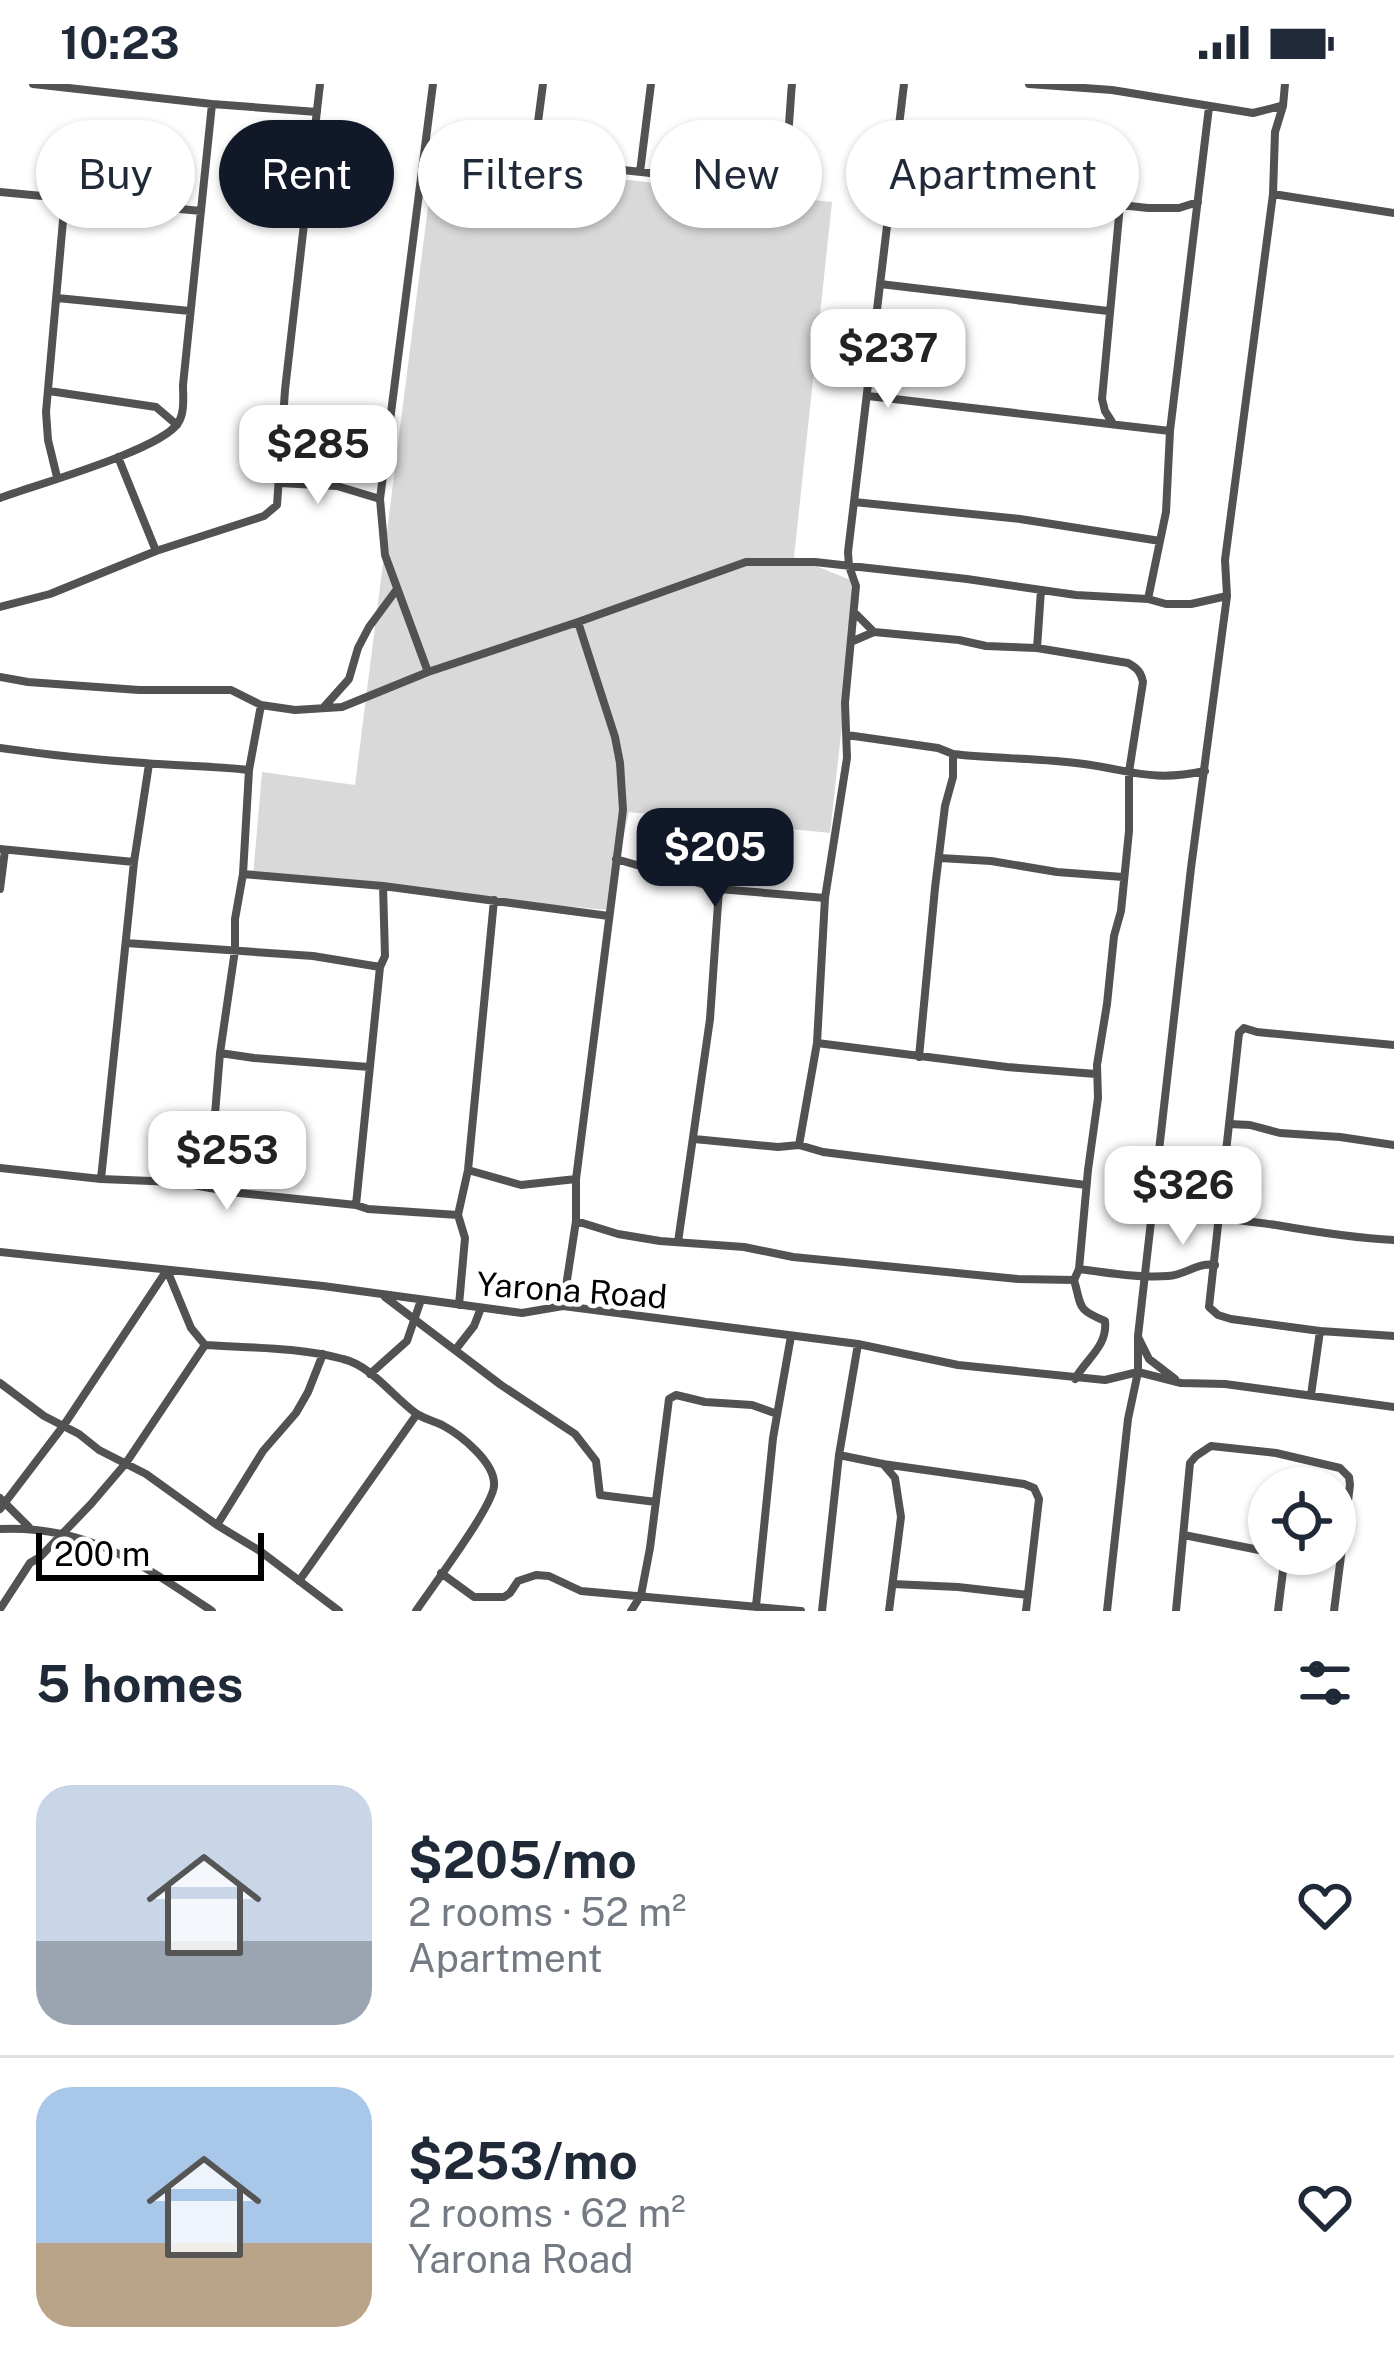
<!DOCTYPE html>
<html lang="en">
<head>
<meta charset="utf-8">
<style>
	body { margin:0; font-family:"Public Sans",sans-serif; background:#f6f6f7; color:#1f2937; height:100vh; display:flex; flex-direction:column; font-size:45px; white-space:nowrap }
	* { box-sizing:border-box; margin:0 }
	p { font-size:39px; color:#747a83 }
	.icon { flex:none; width:66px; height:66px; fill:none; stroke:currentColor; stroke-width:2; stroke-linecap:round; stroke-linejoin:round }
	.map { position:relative; height:1527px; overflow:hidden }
	.details { display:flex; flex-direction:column; background:#fff; flex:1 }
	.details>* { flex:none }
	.top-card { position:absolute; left:36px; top:36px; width:1323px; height:108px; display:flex; gap:24px }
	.buttons { position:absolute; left:1248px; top:1383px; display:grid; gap:24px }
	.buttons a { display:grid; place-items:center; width:108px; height:108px; border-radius:50%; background:#fff; box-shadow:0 3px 9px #0004; font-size:60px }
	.scale { position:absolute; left:36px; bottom:30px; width:228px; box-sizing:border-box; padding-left:12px; border:6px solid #000; border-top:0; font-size:33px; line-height:42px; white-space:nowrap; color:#000; -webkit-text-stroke:9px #fff; paint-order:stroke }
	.price { position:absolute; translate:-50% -102px; padding:0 27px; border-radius:24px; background:#fff; color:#222; font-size:39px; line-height:78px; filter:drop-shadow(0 3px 6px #0008) }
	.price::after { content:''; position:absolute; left:50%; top:72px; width:36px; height:27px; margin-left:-18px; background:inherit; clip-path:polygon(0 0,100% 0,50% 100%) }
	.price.on { background:#111827; color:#fff }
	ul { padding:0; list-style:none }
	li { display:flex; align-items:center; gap:36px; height:300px; padding:0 36px }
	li+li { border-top:3px solid #e0e1e3 }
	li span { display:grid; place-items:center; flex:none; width:336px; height:240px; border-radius:36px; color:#555 }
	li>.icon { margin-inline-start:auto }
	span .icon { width:144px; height:144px; fill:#fffc; stroke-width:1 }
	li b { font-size:51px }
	h2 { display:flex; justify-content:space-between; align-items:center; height:144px; padding:0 36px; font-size:51px }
	.tag { padding:0 42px; border-radius:54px; background:#fff; box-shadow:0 3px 9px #0004; font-size:42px; line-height:108px }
	.tag.on { background:#111827; color:#fff }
	.status { display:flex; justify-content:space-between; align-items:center; height:84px; padding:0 60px; background:#fff; direction:ltr }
	.status svg { height:33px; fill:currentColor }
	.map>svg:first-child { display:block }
	.green { fill:#d9d9d9 }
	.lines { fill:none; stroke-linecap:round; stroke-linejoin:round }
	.minor { stroke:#525252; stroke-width:8 }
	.labels { text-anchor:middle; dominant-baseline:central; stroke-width:9; stroke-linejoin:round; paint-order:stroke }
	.street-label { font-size:33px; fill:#000; stroke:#fff }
</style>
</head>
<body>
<div class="status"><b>10:23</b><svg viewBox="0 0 49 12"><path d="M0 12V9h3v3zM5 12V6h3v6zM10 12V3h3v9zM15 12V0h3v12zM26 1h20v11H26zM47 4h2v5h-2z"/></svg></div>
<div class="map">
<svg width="1394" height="1527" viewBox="0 0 1394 1527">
	<rect width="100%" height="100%" fill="#fff"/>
	<path class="green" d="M434,75L832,118L794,473L858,499L830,749L629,728L607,826L253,793L262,688L355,701Z"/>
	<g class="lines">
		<path class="minor" d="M33,0L212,20L317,28
			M1029,0L1112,6L1253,29L1281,22
			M425,65L772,102C790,82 789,27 792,0
			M533,76L543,0
			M640,88L651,0
			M894,96L1148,124H1179L1198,118
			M0,108L201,127
			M1273,110L1394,129
			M880,200L1108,227
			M57,214L190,227
			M49,307L156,323L177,341
			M868,312L1170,347
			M1112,338L1105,327L1102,315L1120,121
			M118,373L156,467
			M57,393L48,356L46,328L65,114
			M280,399L337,402L380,415
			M0,414C35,401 161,366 178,339C185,329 183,313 183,301L212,20
			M854,418L1020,435L1160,457
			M1148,515L1166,428L1170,347L1209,23
			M0,523L50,510L156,467L264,432L277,421L285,306L320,0
			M856,530L874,548
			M853,557L874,548L959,556L986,562L1037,564L1128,579C1137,584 1141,588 1143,598L1129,688V747L1121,827L1114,852L1107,920L1097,981L1098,1014L1088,1086L1079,1185C1107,1189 1140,1194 1168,1192C1186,1191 1197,1178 1215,1181
			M1037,564L1041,506
			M428,588L385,471L380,415L433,0
			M0,593L28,598L139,606H231L261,621L295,626L342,623L428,588L578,538L746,478H815L967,495L1076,511L1148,515L1166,520H1191L1227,512
			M324,623L349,595L358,564L369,543L397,505
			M847,651L938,664L953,670C996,675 1041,674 1084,680C1134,687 1152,698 1205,687
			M0,664C48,671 96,676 144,679C179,682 214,682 249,686
			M0,765L134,778
			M940,774L991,777L1057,788L1123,793
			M616,775L719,805L825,814
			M243,790L383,802L609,832
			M0,805L5,766
			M126,859L313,872L380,883
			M817,959L1007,983L1096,990
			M1394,961L1257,948L1244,944L1239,949L1209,1223L1218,1231L1231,1235L1320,1247L1394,1252
			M220,969L254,974L369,983
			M919,973L935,804L945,722L953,693V670
			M1229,1040L1250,1041L1280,1049L1340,1053L1394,1061
			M694,1055L778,1063L799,1061L823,1068L1086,1101
			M799,1061L817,959L825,814L847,674L845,619L856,502L849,482L848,468L904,0
			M0,1084L101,1095L176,1098L239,1109L356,1121L368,1125L458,1131
			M468,1086L521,1101L576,1095
			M101,1095L134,778L149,680
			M177,1097L195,1082L210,1077
			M209,1104L220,969L235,866V835L243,790L249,686L261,621
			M356,1121L380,883L385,872L383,802
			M1217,1132C1237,1137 1256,1138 1276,1141C1316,1148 1353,1154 1394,1156
			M576,1137L618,1150L660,1157L744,1163L793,1173L1018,1195L1074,1196L1079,1185
			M678,1158L710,935L719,805
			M0,1168L323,1202L522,1229L563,1222L858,1260L958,1281L1105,1296L1138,1288L1181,1299L1225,1300L1394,1323
			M1074,1196C1082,1223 1076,1225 1105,1237C1108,1262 1086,1275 1075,1295
			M385,1213L501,1301L575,1350L596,1377L600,1411L656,1418
			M459,1221L465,1154L458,1131L468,1086L494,816
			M563,1222L576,1137V1095L623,726L620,679L615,653L578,538
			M1138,1253L1149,1275L1175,1295
			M205,1261C251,1264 299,1263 343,1275C372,1282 393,1313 417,1330C425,1335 433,1337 442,1341C461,1351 496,1379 494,1402C492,1424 432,1503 416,1527
			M456,1265L474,1242L481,1224
			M370,1290L407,1257L421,1216
			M0,1299L44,1332L79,1350L99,1366L146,1390L217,1441L260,1467L339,1527
			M1311,1311L1320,1247
			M839,1371L883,1380L1024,1400L1034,1404L1039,1415L1026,1527
			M883,1380L895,1394L901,1433L889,1527
			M0,1414L29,1443
			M0,1425L64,1341L167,1186L191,1244L205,1261
			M217,1441L263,1367L296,1329L308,1308L323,1270
			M0,1445C88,1441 143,1481 212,1527
			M1184,1451L1269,1468
			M1280,1470L1341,1472
			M441,1489L474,1513H504L510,1509L518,1497L536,1491L549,1492L581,1507L801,1527
			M299,1497L417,1330
			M893,1500L958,1503L1028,1511
			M756,1522L773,1354L791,1252
			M0,1525L30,1479L40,1473L91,1420L126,1379L205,1261
			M631,1527L641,1511L650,1464L669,1315L676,1311L705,1318L752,1321L777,1330
			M822,1527L839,1371L858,1260
			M1107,1527L1128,1335L1138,1288V1252L1191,784L1227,512L1225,476L1273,110L1275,48L1283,22L1285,0
			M1176,1527L1190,1379L1196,1372L1211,1362L1276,1369L1340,1384L1349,1393L1350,1401L1334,1527
			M1278,1527L1285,1471"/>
	</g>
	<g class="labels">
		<g class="street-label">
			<text transform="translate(572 1206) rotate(4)">Yarona Road</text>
		</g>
	</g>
</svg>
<div class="buttons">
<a><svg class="icon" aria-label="locate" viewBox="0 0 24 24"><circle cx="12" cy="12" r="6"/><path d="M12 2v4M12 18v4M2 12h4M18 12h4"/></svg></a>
</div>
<div class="scale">200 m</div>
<b class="price" style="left:888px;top:327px">$237</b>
<b class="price" style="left:318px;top:423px">$285</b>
<b class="price on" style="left:715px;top:826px">$205</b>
<b class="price" style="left:227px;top:1129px">$253</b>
<b class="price" style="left:1183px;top:1164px">$326</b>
<div class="top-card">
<a class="tag">Buy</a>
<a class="tag on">Rent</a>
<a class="tag">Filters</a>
<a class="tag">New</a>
<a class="tag">Apartment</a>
</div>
</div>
<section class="details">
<h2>5 homes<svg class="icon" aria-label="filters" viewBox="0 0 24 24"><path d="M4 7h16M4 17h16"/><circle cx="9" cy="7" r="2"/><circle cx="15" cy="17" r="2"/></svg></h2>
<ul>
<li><span style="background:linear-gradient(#c9d6e8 65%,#9aa5b1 0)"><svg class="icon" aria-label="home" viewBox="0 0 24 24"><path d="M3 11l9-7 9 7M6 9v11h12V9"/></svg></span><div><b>$205/mo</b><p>2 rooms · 52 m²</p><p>Apartment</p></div><svg class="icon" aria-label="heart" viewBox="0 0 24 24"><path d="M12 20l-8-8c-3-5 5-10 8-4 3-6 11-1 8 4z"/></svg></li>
<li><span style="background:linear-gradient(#a9c7e8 65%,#b9a48a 0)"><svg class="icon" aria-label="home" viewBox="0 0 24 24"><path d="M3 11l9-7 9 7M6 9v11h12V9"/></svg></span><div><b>$253/mo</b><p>2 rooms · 62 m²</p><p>Yarona Road</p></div><svg class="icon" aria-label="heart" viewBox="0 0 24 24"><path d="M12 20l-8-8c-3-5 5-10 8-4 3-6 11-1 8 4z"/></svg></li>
</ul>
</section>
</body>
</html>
